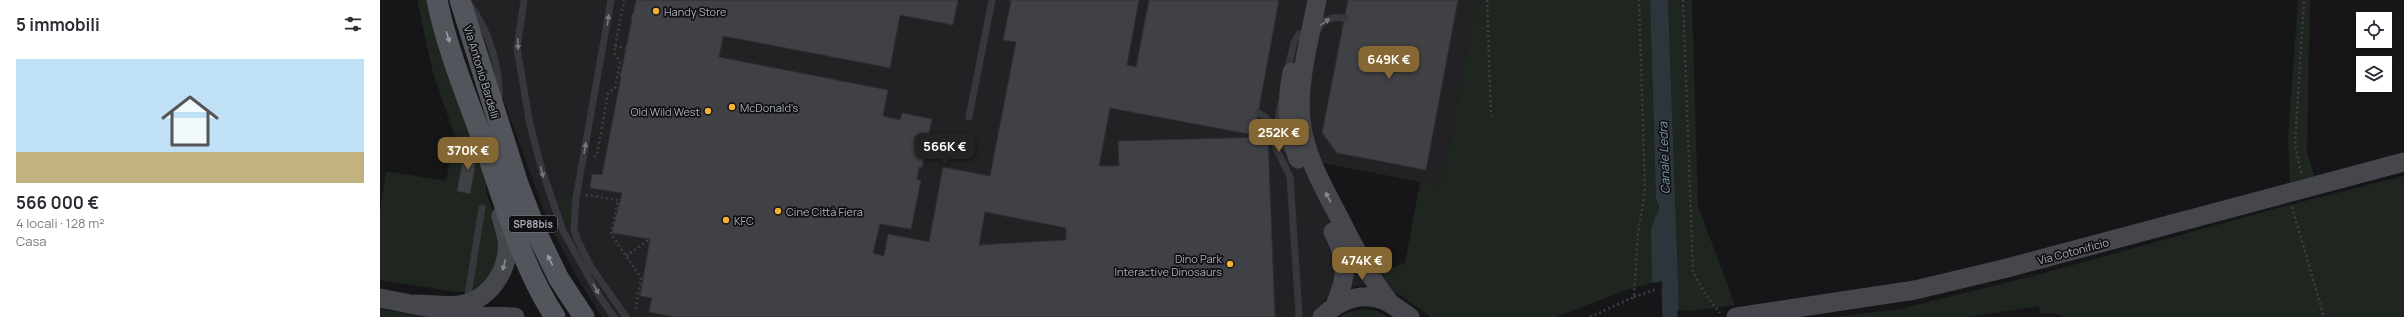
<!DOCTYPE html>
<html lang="it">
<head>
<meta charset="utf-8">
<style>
	body { margin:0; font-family:Manrope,sans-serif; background:#f7f7f7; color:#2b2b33; height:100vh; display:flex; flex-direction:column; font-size:15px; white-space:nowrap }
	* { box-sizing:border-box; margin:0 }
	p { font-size:13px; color:#7c7c81 }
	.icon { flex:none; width:22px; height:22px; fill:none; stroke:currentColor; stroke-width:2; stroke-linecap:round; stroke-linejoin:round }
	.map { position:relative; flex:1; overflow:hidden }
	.panel { display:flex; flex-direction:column; background:#fff; width:380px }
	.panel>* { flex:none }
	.tools { position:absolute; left:1976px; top:12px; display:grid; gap:8px }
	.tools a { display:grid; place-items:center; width:36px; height:36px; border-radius:0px; background:#fff; box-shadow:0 1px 3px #0004; font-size:20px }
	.price { position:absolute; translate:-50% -34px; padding:0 9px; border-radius:8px; background:#856733; color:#fff; font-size:13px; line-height:26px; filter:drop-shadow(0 1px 2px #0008) }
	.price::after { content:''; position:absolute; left:50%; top:24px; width:12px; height:9px; margin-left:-6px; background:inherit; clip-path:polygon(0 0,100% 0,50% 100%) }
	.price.on { background:#222; color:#fff }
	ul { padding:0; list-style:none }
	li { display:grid; align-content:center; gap:8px; height:212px; padding:0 16px }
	li span { display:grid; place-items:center; height:124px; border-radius:0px; color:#555 }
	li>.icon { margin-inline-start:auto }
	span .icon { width:72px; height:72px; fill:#fffc; stroke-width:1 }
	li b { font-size:17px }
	h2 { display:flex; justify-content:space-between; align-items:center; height:48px; padding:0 16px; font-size:17px }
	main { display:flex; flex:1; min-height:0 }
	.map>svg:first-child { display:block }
	.built { fill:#222225 }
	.green { fill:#1e261f }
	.water { fill:#2c353c }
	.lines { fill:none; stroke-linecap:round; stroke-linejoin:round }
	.canal { stroke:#2c353c; stroke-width:15 }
	.building { fill:#404145; stroke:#303034; fill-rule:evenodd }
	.path { stroke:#3d3f44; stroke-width:2.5; stroke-dasharray:2 3; stroke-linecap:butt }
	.lane { stroke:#37383d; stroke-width:7 }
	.secondary { stroke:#45474d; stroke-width:19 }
	.primary { stroke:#53555c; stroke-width:21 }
	.oneway { fill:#757881 }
	.oneway2 { fill:#979ba6 }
	.oneway3 { fill:#858993 }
	.poi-dot { fill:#f2b134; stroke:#111113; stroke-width:1.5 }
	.labels { text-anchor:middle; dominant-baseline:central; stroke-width:3.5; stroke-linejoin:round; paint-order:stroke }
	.shield { fill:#111113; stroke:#7b7e86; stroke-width:1 }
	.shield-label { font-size:10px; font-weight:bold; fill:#a8adb8 }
	.poi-label { font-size:11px; fill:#a8adb8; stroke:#111113; text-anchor:start }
	.street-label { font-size:11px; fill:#a8adb8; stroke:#111113 }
	.water-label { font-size:12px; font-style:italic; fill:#7f9bb3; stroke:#111113 }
</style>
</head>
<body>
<main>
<section class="panel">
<h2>5 immobili<svg class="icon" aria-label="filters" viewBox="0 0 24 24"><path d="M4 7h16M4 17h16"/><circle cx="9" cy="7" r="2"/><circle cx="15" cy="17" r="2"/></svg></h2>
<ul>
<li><span style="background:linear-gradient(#bfe0f5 75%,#c2b280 0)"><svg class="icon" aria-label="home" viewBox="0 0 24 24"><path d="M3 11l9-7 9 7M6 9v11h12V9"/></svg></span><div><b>566 000 €</b><p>4 locali · 128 m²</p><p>Casa</p></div></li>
</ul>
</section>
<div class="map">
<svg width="2024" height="317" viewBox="0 0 2024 317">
	<rect width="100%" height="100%" fill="#161618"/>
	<path class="built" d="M90,0H1096L1061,186L943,163L966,213L1000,272L1019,294L988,285L969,287L949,295L931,317H222L196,276L167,219L107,54Z"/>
	<path class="green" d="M37,0H50L106,173V192L120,231L123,248L103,291L77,292L0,280V211L6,171L66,181L69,165L75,152V137L52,69Z
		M1096,0H1270L1276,198L1279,213L1272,229V283L1244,291L1176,317H1051L1019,294L1000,272L1025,263L1040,182L1061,186Z
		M1288,0H1312L1318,206L1355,305L1311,311L1299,310Z
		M1918,0H1930L1927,151L1934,176L1910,182L1908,138Z
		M2024,176V317H1685L1676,314L1660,313L1659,306L1588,317H1452L1520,309L1657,275L1905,206Z
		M175,193L193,196L190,232Z
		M0,309L46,317H0Z
		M983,309L998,311L1008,317H959L968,312Z"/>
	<path class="water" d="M1270,0H1288L1299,310L1283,311L1282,281L1272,283L1271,229L1279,208L1276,199Z"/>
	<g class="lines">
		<path class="canal" d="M1289,291L1290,317"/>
	</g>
	<path class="building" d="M256,0H578L573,25L520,15L510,68L343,36L339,57L508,90L503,116L520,120L522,113L552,119L542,168L539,167L537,180H541L531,229L500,224L493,253L504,256L508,234L549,242L563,167L610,176L636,42L623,40L631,1L628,0H759L747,65L756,67L769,0H899L874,135L730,108L719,166H739L738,141L888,137L895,317H294L269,312L272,298L260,296L270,239L232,233L242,193L210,188L212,174L222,175L241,77L239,74L241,73L252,19L251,16L253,14ZM605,212L686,228V240L599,245Z
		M968,0H1078L1046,170L957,153L942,133Z
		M85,148L98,150L90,194L77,191Z"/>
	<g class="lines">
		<path class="path" d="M1107,0L1111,116
			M1303,0L1313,272L1324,292L1340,313
			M235,46L247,48
			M214,157L217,155L228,93L235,88L240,62L234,52L244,0
			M1921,173L1915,144L1924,0
			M206,195L238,200L231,234L261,278L255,312
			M1912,207L1944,317
			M246,256L270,239
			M1254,297L1277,289
			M1210,317L1254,297L1258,232L1265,193L1259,0"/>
		<path class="lane" d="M144,0L137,48L150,125L162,170L183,231L220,297L234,317
			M231,0L196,198L194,228L197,239L211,267L246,317
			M89,4C108,27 121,70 119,99
			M937,31C943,19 952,16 965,18
			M907,72L914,42L919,34
			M901,102L895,140L896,148L910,177L919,314L918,317
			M878,113C895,120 898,141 911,153
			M589,117L612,0
			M87,301L102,208"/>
		<path class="secondary" d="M937,0C930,38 917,82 921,121C925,155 943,187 959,217C974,247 989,276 1010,303
			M912,72C906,103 907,129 918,159
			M953,232C968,261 968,275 955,305
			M0,298L86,315L135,317
			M36,304C49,304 65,307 79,305C109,301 130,270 127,240C126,232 123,224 121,216
			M942,317C960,299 985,290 1009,303C1017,307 1023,313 1030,317
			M1356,317L1535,290L1627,268L2024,162"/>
		<path class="primary" d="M57,0C67,49 87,97 104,144C124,202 141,264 175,317
			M80,0L138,184L158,236L179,279L204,317"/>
	</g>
	<defs><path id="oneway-solid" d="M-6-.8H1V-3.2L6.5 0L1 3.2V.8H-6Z"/></defs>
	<g class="oneway">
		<use href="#oneway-solid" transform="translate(228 20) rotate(-82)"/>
		<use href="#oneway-solid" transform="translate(945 22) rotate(-34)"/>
		<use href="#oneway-solid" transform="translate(138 44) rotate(89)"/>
		<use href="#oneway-solid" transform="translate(205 148) rotate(-80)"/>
		<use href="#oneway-solid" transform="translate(162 172) rotate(75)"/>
		<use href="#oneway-solid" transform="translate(216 289) rotate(60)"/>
	</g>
	<g class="oneway2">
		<use href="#oneway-solid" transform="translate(68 37) rotate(73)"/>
		<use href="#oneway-solid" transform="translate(170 260) rotate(-116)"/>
	</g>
	<g class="oneway3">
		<use href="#oneway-solid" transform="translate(948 197) rotate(-117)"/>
		<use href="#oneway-solid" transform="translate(124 265) rotate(105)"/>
	</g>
	<g class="poi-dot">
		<circle cx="276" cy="11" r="4"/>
		<circle cx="352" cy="107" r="4"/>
		<circle cx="328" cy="111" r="4"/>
		<circle cx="398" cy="211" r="4"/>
		<circle cx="346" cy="220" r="4"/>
		<circle cx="850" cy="264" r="4"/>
	</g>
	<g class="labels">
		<rect class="shield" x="129" y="216" width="48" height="16" rx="3"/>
		<g class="shield-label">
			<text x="153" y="224">SP88bis</text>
		</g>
		<g class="poi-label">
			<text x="284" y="11">Handy Store</text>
			<text x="360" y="107">McDonald's</text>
			<text x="320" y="111" text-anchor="end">Old Wild West</text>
			<text x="406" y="211">Cine Città Fiera</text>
			<text x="354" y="220">KFC</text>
			<text x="842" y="258" text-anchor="end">Dino Park<tspan x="842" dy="13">Interactive Dinosaurs</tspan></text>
		</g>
		<g class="street-label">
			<text transform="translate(102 72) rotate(73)">Via Antonio Bardelli</text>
			<text transform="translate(1693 251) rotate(-15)">Via Cotonificio</text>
		</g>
		<g class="water-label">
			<text transform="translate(1284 158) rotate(-92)">Canale Ledra</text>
		</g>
	</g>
</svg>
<div class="tools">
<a><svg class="icon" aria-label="locate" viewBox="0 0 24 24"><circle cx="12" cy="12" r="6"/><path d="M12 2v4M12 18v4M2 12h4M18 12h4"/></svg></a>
<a><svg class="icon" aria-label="layers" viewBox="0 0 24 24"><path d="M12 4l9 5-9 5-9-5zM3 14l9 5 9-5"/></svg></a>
</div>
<b class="price" style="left:1009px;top:80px">649K €</b>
<b class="price" style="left:899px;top:153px">252K €</b>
<b class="price on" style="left:565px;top:167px">566K €</b>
<b class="price" style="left:88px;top:171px">370K €</b>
<b class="price" style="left:982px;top:281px">474K €</b>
</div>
</main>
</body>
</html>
